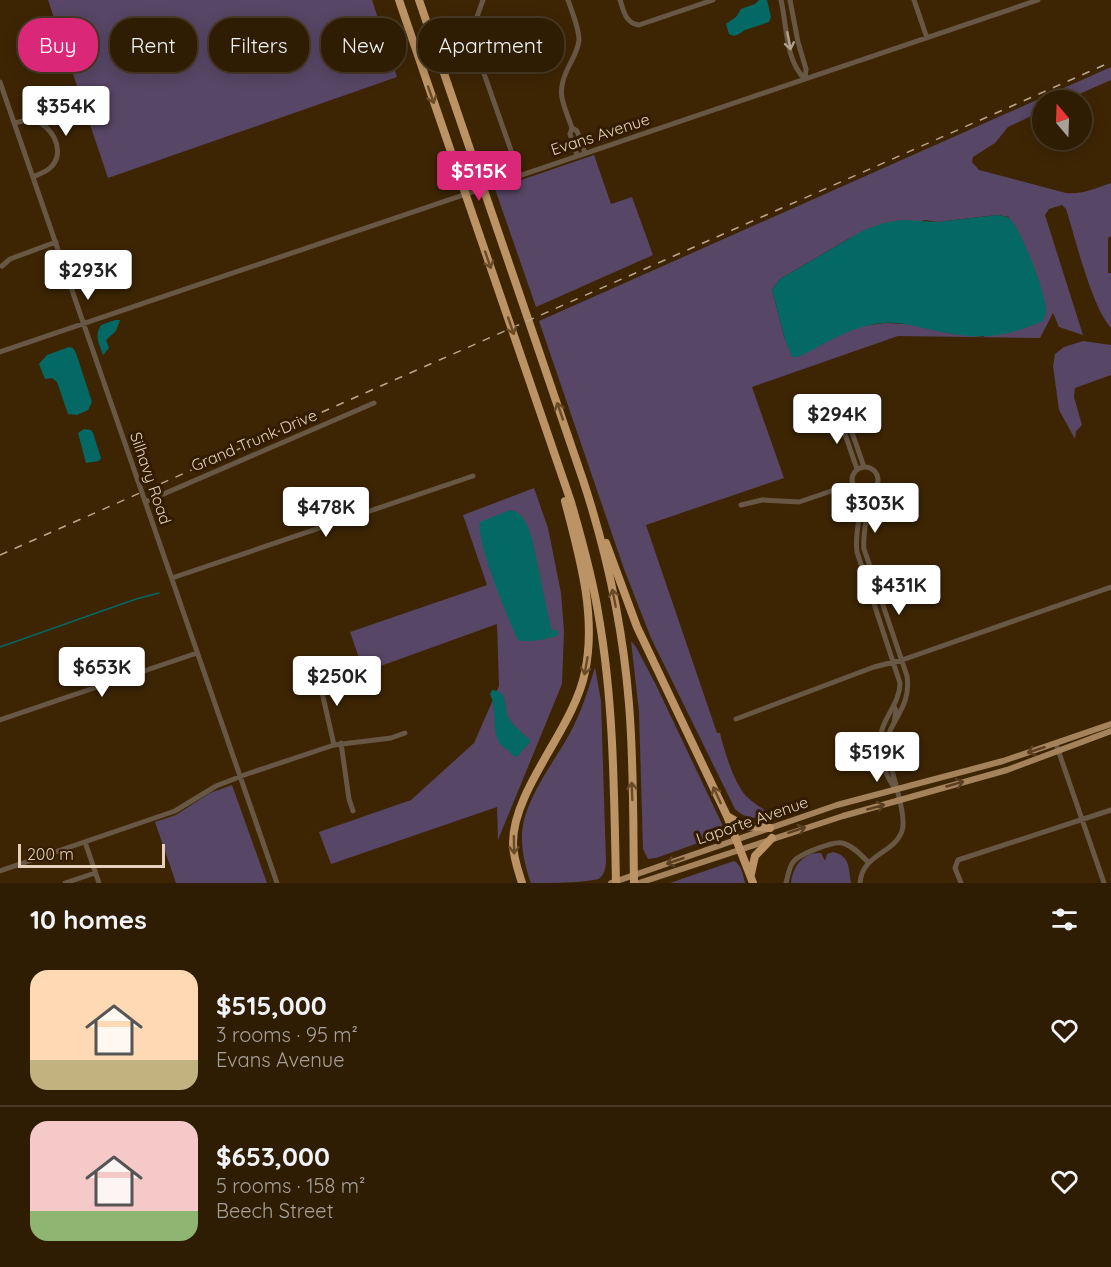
<!DOCTYPE html>
<html lang="en">
<head>
<meta charset="utf-8">
<style>
	body { margin:0; font-family:Quicksand,sans-serif; background:#36250d; color:#f1f3f6; height:100vh; display:flex; flex-direction:column; font-size:22px; white-space:nowrap }
	* { box-sizing:border-box; margin:0 }
	p { font-size:20px; color:#a7a19a }
	.icon { flex:none; width:33px; height:33px; fill:none; stroke:currentColor; stroke-width:2; stroke-linecap:round; stroke-linejoin:round }
	.map { position:relative; height:883px; overflow:hidden }
	.side { display:flex; flex-direction:column; background:#2e1c03; flex:1 }
	.side>* { flex:none }
	.hud { position:absolute; left:18px; top:18px; width:600px; height:54px; display:flex; gap:12px }
	.needle { width:39px; rotate:341deg }
	.tools { position:absolute; left:1032px; top:90px; display:grid; gap:12px }
	.tools a { display:grid; place-items:center; width:60px; height:60px; border-radius:50%; background:#2e1c03; box-shadow:0 3px 15px #0003,0 0 0 2px #493a25; font-size:30px }
	.scale { position:absolute; left:18px; bottom:15px; width:147px; box-sizing:border-box; padding-left:6px; border:3px solid #e5d1bc; border-top:0; font-size:16px; line-height:21px; white-space:nowrap; color:#e5d1bc; -webkit-text-stroke:4px #321b00; paint-order:stroke }
	.price { position:absolute; translate:-50% -51px; padding:0 14px; border-radius:6px; background:#fff; color:#222; font-size:20px; line-height:39px; filter:drop-shadow(0 2px 3px #0008) }
	.price::after { content:''; position:absolute; left:50%; top:36px; width:18px; height:14px; margin-left:-9px; background:inherit; clip-path:polygon(0 0,100% 0,50% 100%) }
	.price.on { background:#db2777; color:#fff }
	ul { padding:0; list-style:none }
	li { display:flex; align-items:center; gap:18px; height:150px; padding:0 30px }
	li+li { border-top:2px solid #493a25 }
	li span { display:grid; place-items:center; flex:none; width:168px; height:120px; border-radius:18px; color:#555 }
	li>.icon { margin-inline-start:auto }
	span .icon { width:72px; height:72px; fill:#fffc; stroke-width:1 }
	li b { font-size:26px }
	h2 { display:flex; justify-content:space-between; align-items:center; height:72px; padding:0 30px; font-size:26px }
	.pill { padding:0 21px; border-radius:24px; background:#2e1c03; box-shadow:0 3px 15px #0003,0 0 0 2px #493a25; font-size:21px; line-height:54px }
	.pill.on { background:#db2777; color:#fff }
	.map>svg:first-child { display:block }
	.green { fill:#574665; fill-rule:evenodd }
	.water { fill:#046965 }
	.lines { fill:none; stroke-linecap:round; stroke-linejoin:round }
	.stream { stroke:#046965; stroke-width:1.5 }
	.minor { stroke:#685744; stroke-width:5 }
	.major { stroke:#a4825b; stroke-width:6 }
	.highway { stroke:#bc9364; stroke-width:8 }
	.rail { stroke:#bba68e; stroke-width:1.5; stroke-dasharray:8 8; stroke-linecap:butt }
	.oneway { stroke:#b3a08c }
	.oneway2 { stroke:#694b28 }
	.oneway3 { stroke:#5a3f20 }
	.labels { text-anchor:middle; dominant-baseline:central; stroke-width:6; stroke-linejoin:round; paint-order:stroke }
	.street-label { font-size:16px; fill:#e5d1bc; stroke:#321b00 }
</style>
</head>
<body>
<div class="map">
<svg width="1111" height="883" viewBox="0 0 1111 883">
	<rect width="100%" height="100%" fill="#3d2504"/>
	<path class="green" d="M48,0H372L397,77L108,178Z
		M1111,67V80L1066,100H1042V111L1008,127L995,143L973,157L972,162L979,170L1066,193C1082,195 1096,188 1111,183V236L1108,238V273H1111V328C1091,305 1076,240 1066,209L1062,205L1049,209L1045,215L1083,335L1059,327L1053,313L1040,338L898,336L752,387L784,478L646,525L717,733H720C724,750 734,783 746,796C752,802 759,806 766,811L765,816C754,820 743,817 735,809L651,638L624,569L539,321ZM997,215L1009,217L984,337L948,333L908,324L885,323L861,326L843,333L785,340L772,290L780,279L850,238L925,220L938,222Z
		M594,155L611,204L632,197L653,255L536,307L495,189Z
		M1083,341L1111,345V375L1075,388L1074,397L1082,425L1076,431L1075,439L1059,410L1053,366L1055,354L1064,347Z
		M534,488L548,528L561,593L564,631L562,684L498,840L497,807L331,864L319,832L411,800L474,743L499,686L497,624L364,672L350,632L487,585L463,515Z
		M631,641L636,647L655,683L722,824V832L718,836L656,858L648,859L643,849L639,712Z
		M595,667L601,701L606,862C605,869 605,875 598,879C584,883 548,883 531,883C524,864 519,841 524,820C531,792 554,761 569,735C581,713 588,691 595,667Z
		M232,785L267,883H176L155,822L176,815L210,793Z
		M833,852C851,857 848,867 851,883H791C793,866 803,852 821,853L825,861L827,854Z
		M734,861C742,865 743,876 745,883H670Z"/>
	<path class="water" d="M759,0H767L771,17L769,22L745,30L739,34L734,36L729,34L726,24L736,17L741,9L755,4Z
		M997,215C1002,216 1007,216 1010,219C1021,228 1048,299 1046,312C1046,315 1044,318 1043,321C1007,336 986,340 948,333C926,330 905,321 884,323C851,325 826,344 798,357H792L785,340L772,290L780,279L864,230L884,223L903,220L938,222Z
		M115,320H120L116,331L106,340L109,348L103,355C99,343 94,336 101,325Z
		M69,347L73,348L76,353L92,402L88,410L77,415L68,414L57,382L52,378L45,379L39,364L47,355Z
		M84,429L91,430L93,433L101,458L99,461L86,463L78,433Z
		M510,510C523,512 528,526 532,538L551,629L558,631V635C551,639 525,643 518,640C509,622 475,538 480,522Z
		M492,690C511,691 502,710 510,720C515,727 524,735 530,740V742L517,757C511,756 511,752 506,749C488,738 499,712 490,694Z"/>
	<g class="lines">
		<path class="stream" d="M0,647L136,599L159,593"/>
		<path class="minor" d="M483,0L474,25L475,48L520,176
			M568,0C572,12 579,27 579,40C578,50 573,58 569,66C555,93 563,102 572,128L570,134L577,155
			M620,0C624,11 625,23 639,25L713,0
			M781,0C787,25 785,60 805,79
			M790,0L798,42L806,69L805,79
			M914,0L927,38
			M0,82L277,883
			M15,123C19,122 25,120 29,120C51,121 68,152 50,168C46,172 39,174 33,177
			M572,128L577,131L585,153
			M2,266L10,259L56,242
			M0,352L1038,0
			M845,412L864,467
			M838,414L857,469
			M852 480a13 13 0 1 1 26 0a13 13 0 1 1-26 0Z
			M862,493C862,513 854,532 857,552L900,683C900,698 891,709 885,722C874,745 882,771 896,790
			M145,502L374,403
			M741,505L762,500L799,502L852,484
			M172,578L473,476
			M316,681L321,688L334,745
			M736,719L874,667L902,660L1111,587
			M0,720L197,653
			M894,723L896,711L894,706
			M341,743L349,799L353,811
			M1056,744L1104,883
			M85,842L99,883
			M0,871L175,811L216,786L247,774L334,745L391,738L405,733
			M65,883L95,873
			M786,883C788,876 789,866 794,861C800,854 833,841 842,843C852,845 861,855 868,862
			M860,883C862,854 894,854 902,831C908,814 888,766 887,745C887,722 912,709 907,676L864,549C862,529 870,511 870,492
			M961,883L955,868L958,860L1111,810"/>
		<path class="major" d="M611,883L837,805L1003,761L1111,724
			M639,883L843,816L1007,770L1111,731"/>
		<path class="highway" d="M399,0L571,502C582,540 593,579 599,618C614,705 614,794 616,883
			M419,0L583,480C607,553 623,628 629,704C634,763 633,824 634,883
			M606,543L637,627L727,816L753,883
			M727,816L744,826L770,828
			M751,874L755,856L772,838
			M522,883C518,870 513,857 513,843C513,789 574,728 585,672C597,615 579,555 565,501"/>
		<path class="rail" d="M0,555L1111,62"/>
	</g>
	<defs><path id="oneway-shaft" d="M-6 0H5M1.5-3L5.5 0L1.5 3" fill="none" stroke-width="1.6" stroke-linecap="round" stroke-linejoin="round" transform="scale(1.5)"/></defs>
	<use class="oneway" href="#oneway-shaft" transform="translate(789 41) rotate(79)"/>
	<g class="oneway2">
		<use href="#oneway-shaft" transform="translate(431 95) rotate(71)"/>
		<use href="#oneway-shaft" transform="translate(488 260) rotate(71)"/>
		<use href="#oneway-shaft" transform="translate(511 326) rotate(71)"/>
		<use href="#oneway-shaft" transform="translate(560 411) rotate(-109)"/>
		<use href="#oneway-shaft" transform="translate(614 598) rotate(-101)"/>
		<use href="#oneway-shaft" transform="translate(586 666) rotate(100)"/>
		<use href="#oneway-shaft" transform="translate(632 791) rotate(-92)"/>
		<use href="#oneway-shaft" transform="translate(717 795) rotate(-115)"/>
		<use href="#oneway-shaft" transform="translate(514 845) rotate(89)"/>
	</g>
	<g class="oneway3">
		<use href="#oneway-shaft" transform="translate(1036 750) rotate(162)"/>
		<use href="#oneway-shaft" transform="translate(955 784) rotate(-16)"/>
		<use href="#oneway-shaft" transform="translate(876 807) rotate(-15)"/>
		<use href="#oneway-shaft" transform="translate(797 830) rotate(-18)"/>
		<use href="#oneway-shaft" transform="translate(675 861) rotate(161)"/>
	</g>
	<g class="labels">
		<g class="street-label">
			<text transform="translate(600 134) rotate(-18)">Evans Avenue</text>
			<text transform="translate(254 440) rotate(-23)">Grand Trunk Drive</text>
			<text transform="translate(151 478) rotate(71)">Silhavy Road</text>
			<text transform="translate(752 820) rotate(-19)">Laporte Avenue</text>
		</g>
	</g>
</svg>
<div class="tools">
<a><svg class="needle" viewBox="-14 -14 28 28"><path d="M0-13l5 13h-10z" fill="#e53935"/><path d="M0 13l5-13h-10z" fill="#a7a19a"/></svg></a>
</div>
<div class="scale">200 m</div>
<b class="price" style="left:66px;top:137px">$354K</b>
<b class="price on" style="left:479px;top:202px">$515K</b>
<b class="price" style="left:88px;top:301px">$293K</b>
<b class="price" style="left:837px;top:445px">$294K</b>
<b class="price" style="left:875px;top:534px">$303K</b>
<b class="price" style="left:326px;top:538px">$478K</b>
<b class="price" style="left:899px;top:616px">$431K</b>
<b class="price" style="left:102px;top:698px">$653K</b>
<b class="price" style="left:337px;top:707px">$250K</b>
<b class="price" style="left:877px;top:783px">$519K</b>
<div class="hud">
<a class="pill on">Buy</a>
<a class="pill">Rent</a>
<a class="pill">Filters</a>
<a class="pill">New</a>
<a class="pill">Apartment</a>
</div>
</div>
<section class="side">
<h2>10 homes<svg class="icon" aria-label="filters" viewBox="0 0 24 24"><path d="M4 7h16M4 17h16"/><circle cx="9" cy="7" r="2"/><circle cx="15" cy="17" r="2"/></svg></h2>
<ul>
<li><span style="background:linear-gradient(#ffd9b3 75%,#c2b280 0)"><svg class="icon" aria-label="home" viewBox="0 0 24 24"><path d="M3 11l9-7 9 7M6 9v11h12V9"/></svg></span><div><b>$515,000</b><p>3 rooms · 95 m²</p><p>Evans Avenue</p></div><svg class="icon" aria-label="heart" viewBox="0 0 24 24"><path d="M12 20l-8-8c-3-5 5-10 8-4 3-6 11-1 8 4z"/></svg></li>
<li><span style="background:linear-gradient(#f6c9c9 75%,#8fb573 0)"><svg class="icon" aria-label="home" viewBox="0 0 24 24"><path d="M3 11l9-7 9 7M6 9v11h12V9"/></svg></span><div><b>$653,000</b><p>5 rooms · 158 m²</p><p>Beech Street</p></div><svg class="icon" aria-label="heart" viewBox="0 0 24 24"><path d="M12 20l-8-8c-3-5 5-10 8-4 3-6 11-1 8 4z"/></svg></li>
</ul>
</section>
</body>
</html>
